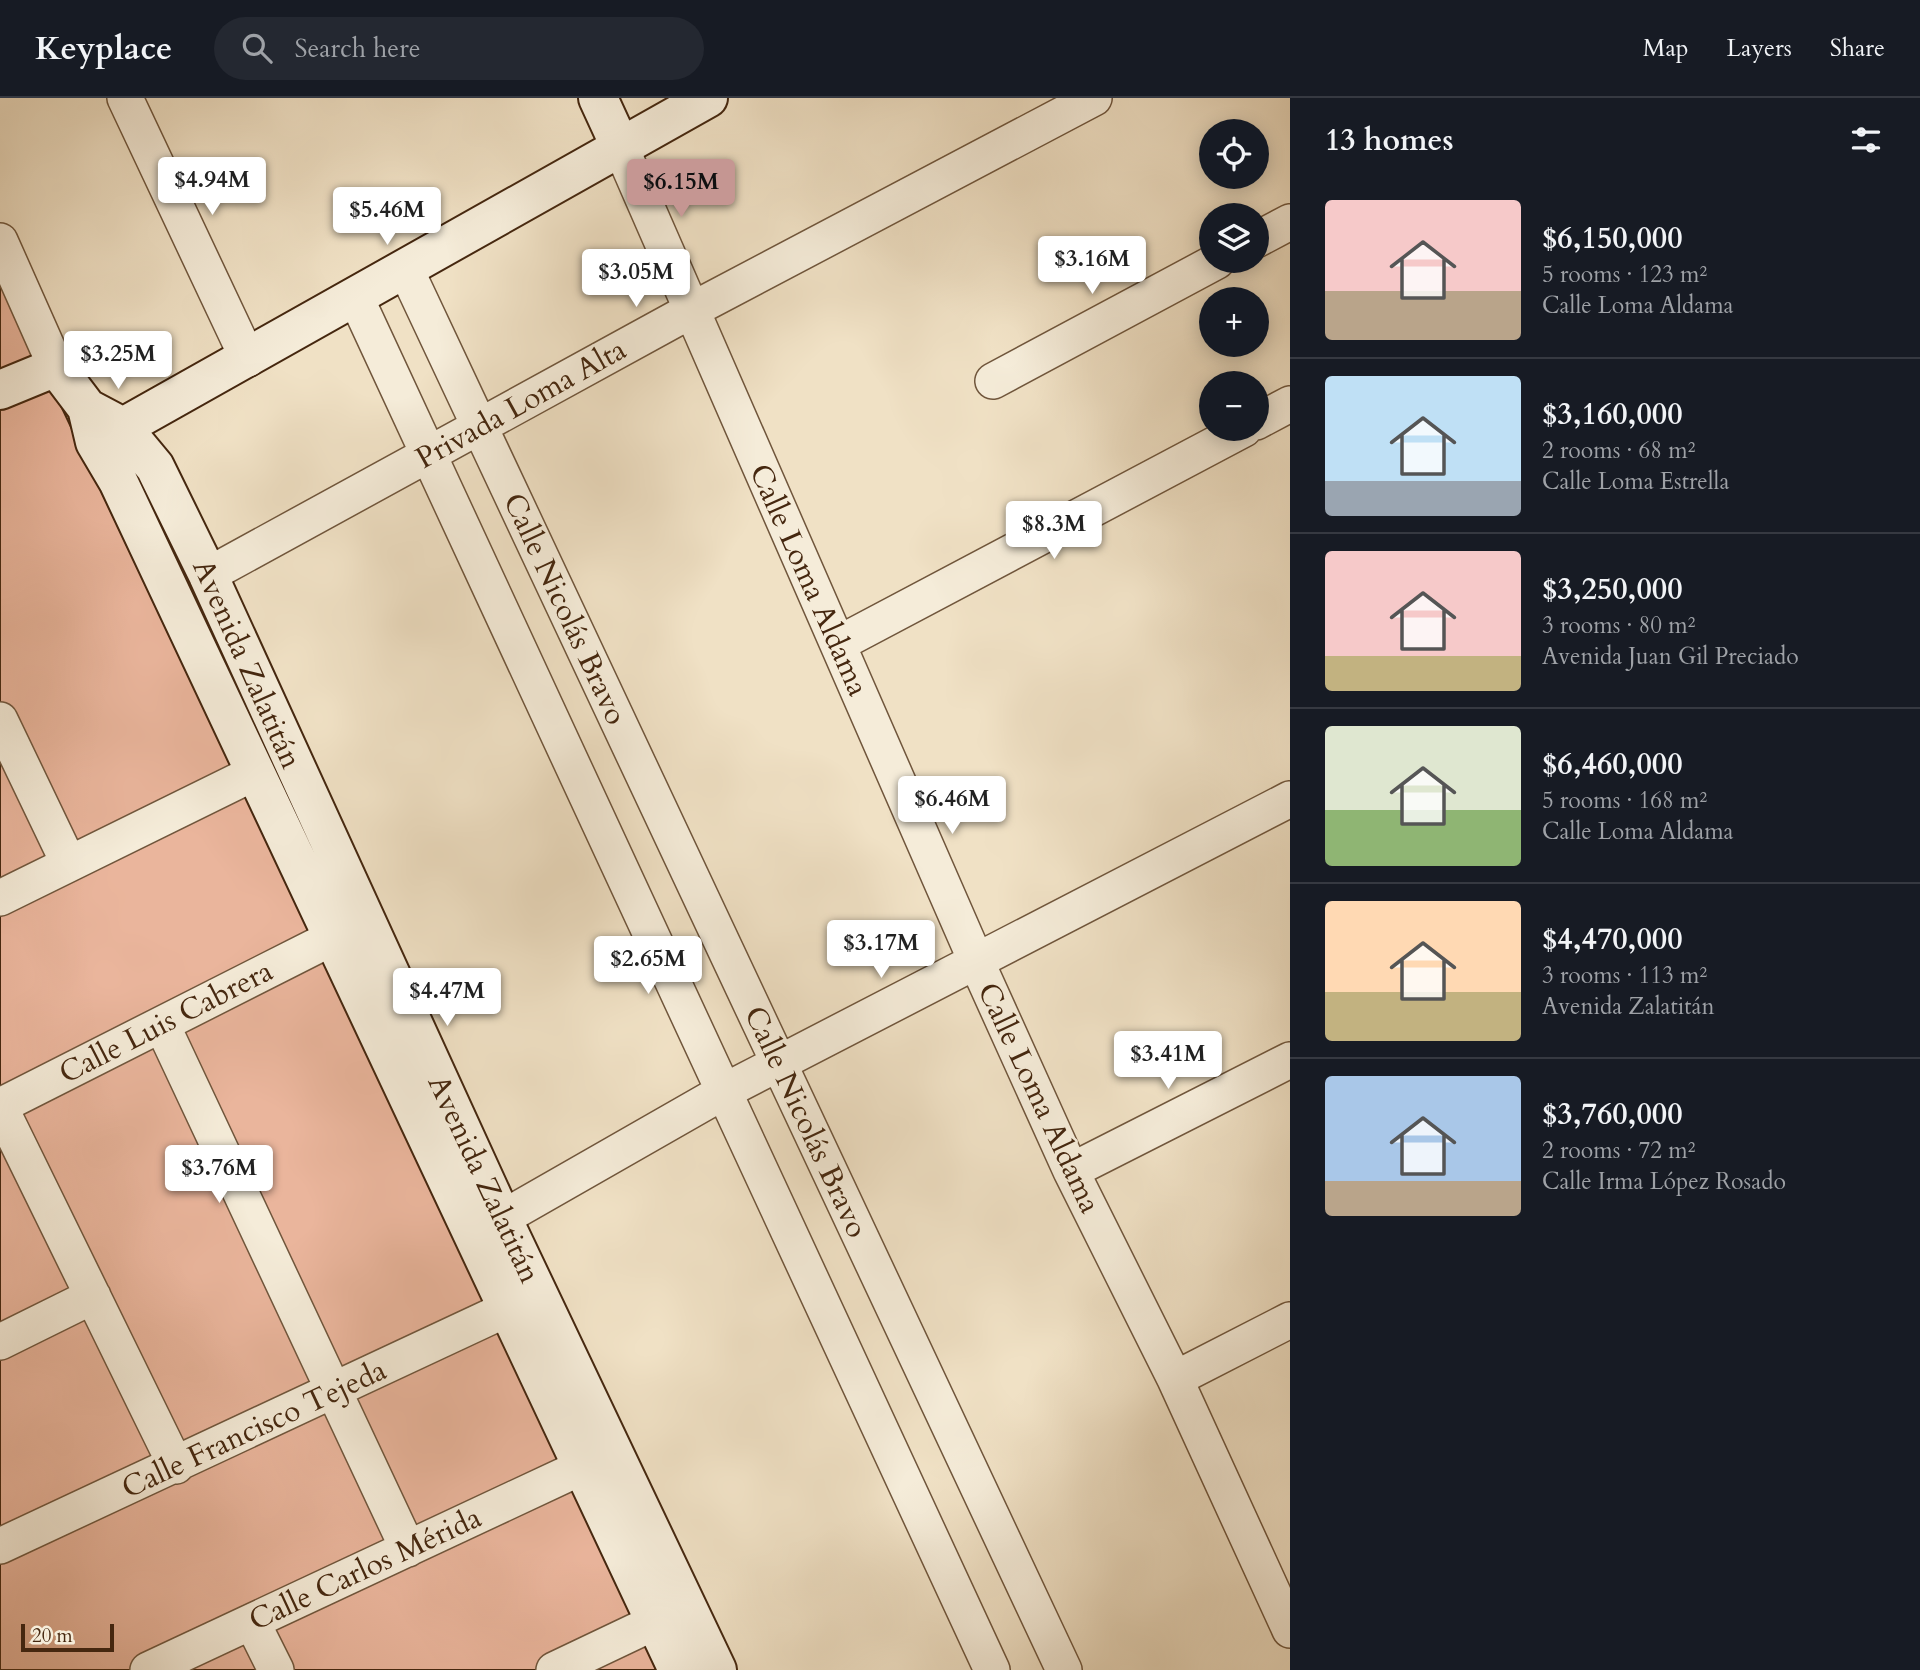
<!DOCTYPE html>
<html lang="en">
<head>
<meta charset="utf-8">
<style>
	body { margin:0; font-family:Cardo,serif; background:#242831; color:#f1f3f6; height:100vh; display:flex; flex-direction:column; font-size:26px; white-space:nowrap }
	* { box-sizing:border-box; margin:0 }
	p { font-size:23px; color:#9ea1a6 }
	.icon { flex:none; width:38px; height:38px; fill:none; stroke:currentColor; stroke-width:2; stroke-linecap:round; stroke-linejoin:round }
	.map { position:relative; flex:1; overflow:hidden }
	.details { display:flex; flex-direction:column; background:#171b24; width:630px }
	.details>* { flex:none }
	.controls { position:absolute; left:1199px; top:21px; display:grid; gap:14px }
	.controls a { display:grid; place-items:center; width:70px; height:70px; border-radius:50%; background:#171b24; box-shadow:0 4px 18px #0003; font-size:35px }
	.scale { position:absolute; left:21px; bottom:18px; width:93px; box-sizing:border-box; padding-left:7px; border:4px solid #45270f; border-top:0; font-size:19px; line-height:24px; white-space:nowrap; color:#45270f; -webkit-text-stroke:5px #f5ecd9; paint-order:stroke }
	.price { position:absolute; translate:-50% -60px; padding:0 16px; border-radius:7px; background:#fff; color:#222; font-size:23px; line-height:46px; filter:drop-shadow(0 2px 4px #0008) }
	.price::after { content:''; position:absolute; left:50%; top:42px; width:21px; height:16px; margin-left:-10px; background:inherit; clip-path:polygon(0 0,100% 0,50% 100%) }
	.price.current { background:#c59692; color:#111 }
	ul { padding:0; list-style:none }
	li { display:flex; align-items:center; gap:21px; height:175px; padding:0 35px }
	li+li { border-top:2px solid #363941 }
	li span { display:grid; place-items:center; flex:none; width:196px; height:140px; border-radius:7px; color:#555 }
	li>.icon { margin-inline-start:auto }
	span .icon { width:84px; height:84px; fill:#fffc; stroke-width:1 }
	li b { font-size:30px }
	h2 { display:flex; justify-content:space-between; align-items:center; height:84px; padding:0 35px; font-size:30px }
	header { display:flex; align-items:center; gap:42px; box-sizing:border-box; height:98px; padding:0 35px; background:#171b24; border-bottom:2px solid #363941 }
	header strong { font-size:33px }
	nav { display:flex; gap:38px; margin-inline-start:auto; font-size:24px }
	.search { width:490px; height:63px; background:#242831; display:flex; align-items:center; gap:18px; box-sizing:border-box; padding:0 24px; border-radius:38px; color:#9ea1a6; font-size:26px }
	main { display:flex; flex:1; min-height:0 }
	.map>svg:first-child { display:block }
	.building { fill:#eab59c; stroke:#45270f; stroke-width:2 }
	.lines { fill:none; stroke-linecap:round; stroke-linejoin:round }
	.street-casing { stroke:#70563c; stroke-width:38 }
	.secondary-casing { stroke:#45270f; stroke-width:42 }
	.street { stroke:#f5ecd9; stroke-width:35 }
	.secondary { stroke:#f5ecd9; stroke-width:38 }
	.labels { text-anchor:middle; dominant-baseline:central; stroke-width:5; stroke-linejoin:round; paint-order:stroke }
	.street-label { font-size:30px; fill:#45270f; stroke:#f5ecd9 }
</style>
</head>
<body>
<header>
<strong>Keyplace</strong>
<div class="search"><svg class="icon" aria-label="search" viewBox="0 0 24 24"><circle cx="10" cy="10" r="6"/><path d="M15 15l6 6"/></svg>Search here</div>
<nav><a>Map</a><a>Layers</a><a>Share</a></nav>
</header>
<main>
<div class="map">
<svg width="1290" height="1572" viewBox="0 0 1290 1572">
	<rect width="100%" height="100%" fill="#f0e1c5"/>
	<filter id="stains"><feTurbulence type="fractalNoise" baseFrequency=".00286" numOctaves="4"/><feColorMatrix values="0 0 0 0 .2 0 0 0 0 .09 0 0 0 0 .02 0 0 0 .5 -.17"/></filter>
	<radialGradient id="worn" r=".72"><stop offset=".6" stop-color="#630" stop-opacity="0"/><stop offset="1" stop-color="#630" stop-opacity=".3"/></radialGradient>
	<path class="building" d="M0,175L45,274L658,1572H0Z"/>
	<g class="lines">
		<g class="street-casing">
			<path id="street" d="M125,0L248,261
				M621,50L977,865L1071,1073L1175,1281L1290,1532
				M1256,142L1290,124
				M0,143L56,269
				M406,172L1064,1572
				M356,200L992,1572
				M993,283L1217,163
				M1256,324L1290,306
				M208,477L690,213L1094,0
				M838,546L1244,331
				M0,622L69,766
				M0,800L254,675
				M162,927L408,1451
				M0,1008L332,840
				M0,1009L176,1368
				M1071,1073L1290,962
				M478,1134L723,994L1290,701
				M0,1244L93,1198
				M1175,1281L1290,1222
				M0,1448L507,1211
				M252,1524L276,1572
				M148,1572L582,1369
				M554,1572L655,1524"/>
		</g>
		<g class="secondary-casing">
			<path id="secondary" d="M598,0L621,50
				M0,292L56,269L87,310L121,328L155,369L208,477L502,1120L717,1572
				M87,310L95,344L118,383L678,1572
				M100,342L708,0"/>
		</g>
		<use href="#street" class="street"/>
		<use href="#secondary" class="secondary"/>
	</g>
	<g class="labels">
		<g class="street-label">
			<text transform="translate(521 306) rotate(-29)">Privada Loma Alta</text>
			<text transform="translate(809 482) rotate(66)">Calle Loma Aldama</text>
			<text transform="translate(565 511) rotate(65)">Calle Nicolás Bravo</text>
			<text transform="translate(247 566) rotate(66)">Avenida Zalatitán</text>
			<text transform="translate(166 924) rotate(-27)">Calle Luis Cabrera</text>
			<text transform="translate(1039 1000) rotate(65)">Calle Loma Aldama</text>
			<text transform="translate(806 1024) rotate(65)">Calle Nicolás Bravo</text>
			<text transform="translate(484 1081) rotate(65)">Avenida Zalatitán</text>
			<text transform="translate(254 1331) rotate(-25)">Calle Francisco Tejeda</text>
			<text transform="translate(365 1471) rotate(-25)">Calle Carlos Mérida</text>
		</g>
	</g>
	<rect width="100%" height="100%" filter="url(#stains)"/>
	<rect width="100%" height="100%" fill="url(#worn)"/>
</svg>
<div class="controls">
<a><svg class="icon" aria-label="locate" viewBox="0 0 24 24"><circle cx="12" cy="12" r="6"/><path d="M12 2v4M12 18v4M2 12h4M18 12h4"/></svg></a>
<a><svg class="icon" aria-label="layers" viewBox="0 0 24 24"><path d="M12 4l9 5-9 5-9-5zM3 14l9 5 9-5"/></svg></a>
<a>+</a>
<a>−</a>
</div>
<div class="scale">20 m</div>
<b class="price" style="left:212px;top:119px">$4.94M</b>
<b class="price current" style="left:681px;top:121px">$6.15M</b>
<b class="price" style="left:387px;top:149px">$5.46M</b>
<b class="price" style="left:1092px;top:198px">$3.16M</b>
<b class="price" style="left:636px;top:211px">$3.05M</b>
<b class="price" style="left:118px;top:293px">$3.25M</b>
<b class="price" style="left:1054px;top:463px">$8.3M</b>
<b class="price" style="left:952px;top:738px">$6.46M</b>
<b class="price" style="left:881px;top:882px">$3.17M</b>
<b class="price" style="left:648px;top:898px">$2.65M</b>
<b class="price" style="left:447px;top:930px">$4.47M</b>
<b class="price" style="left:1168px;top:993px">$3.41M</b>
<b class="price" style="left:219px;top:1107px">$3.76M</b>
</div>
<section class="details">
<h2>13 homes<svg class="icon" aria-label="filters" viewBox="0 0 24 24"><path d="M4 7h16M4 17h16"/><circle cx="9" cy="7" r="2"/><circle cx="15" cy="17" r="2"/></svg></h2>
<ul>
<li><span style="background:linear-gradient(#f6c9c9 65%,#b9a48a 0)"><svg class="icon" aria-label="home" viewBox="0 0 24 24"><path d="M3 11l9-7 9 7M6 9v11h12V9"/></svg></span><div><b>$6,150,000</b><p>5 rooms · 123 m²</p><p>Calle Loma Aldama</p></div></li>
<li><span style="background:linear-gradient(#bfe0f5 75%,#9aa5b1 0)"><svg class="icon" aria-label="home" viewBox="0 0 24 24"><path d="M3 11l9-7 9 7M6 9v11h12V9"/></svg></span><div><b>$3,160,000</b><p>2 rooms · 68 m²</p><p>Calle Loma Estrella</p></div></li>
<li><span style="background:linear-gradient(#f6c9c9 75%,#c2b280 0)"><svg class="icon" aria-label="home" viewBox="0 0 24 24"><path d="M3 11l9-7 9 7M6 9v11h12V9"/></svg></span><div><b>$3,250,000</b><p>3 rooms · 80 m²</p><p>Avenida Juan Gil Preciado</p></div></li>
<li><span style="background:linear-gradient(#dfe7d0 60%,#8fb573 0)"><svg class="icon" aria-label="home" viewBox="0 0 24 24"><path d="M3 11l9-7 9 7M6 9v11h12V9"/></svg></span><div><b>$6,460,000</b><p>5 rooms · 168 m²</p><p>Calle Loma Aldama</p></div></li>
<li><span style="background:linear-gradient(#ffd9b3 65%,#c2b280 0)"><svg class="icon" aria-label="home" viewBox="0 0 24 24"><path d="M3 11l9-7 9 7M6 9v11h12V9"/></svg></span><div><b>$4,470,000</b><p>3 rooms · 113 m²</p><p>Avenida Zalatitán</p></div></li>
<li><span style="background:linear-gradient(#a9c7e8 75%,#b9a48a 0)"><svg class="icon" aria-label="home" viewBox="0 0 24 24"><path d="M3 11l9-7 9 7M6 9v11h12V9"/></svg></span><div><b>$3,760,000</b><p>2 rooms · 72 m²</p><p>Calle Irma López Rosado</p></div></li>
</ul>
</section>
</main>
</body>
</html>
